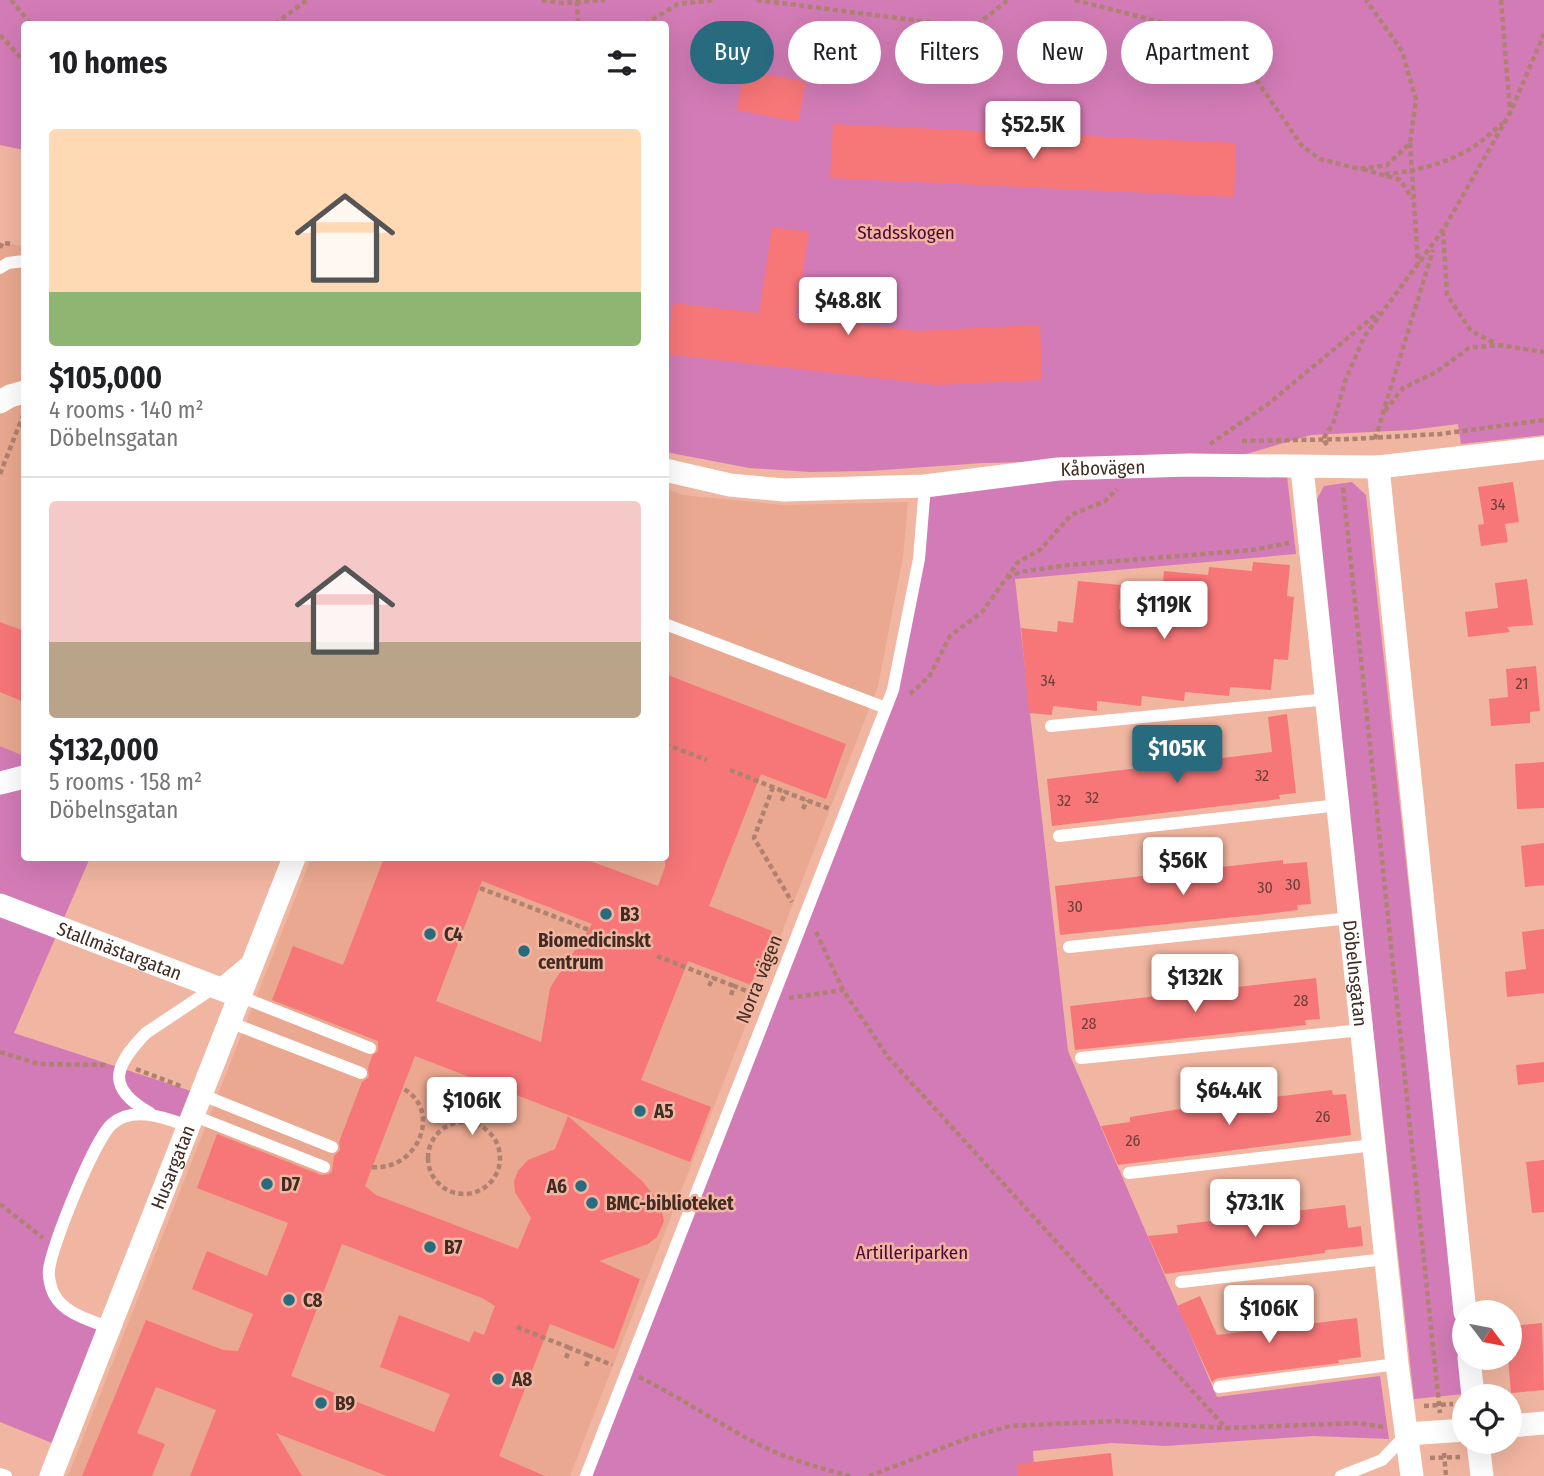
<!DOCTYPE html>
<html lang="en">
<head>
<meta charset="utf-8">
<style>
	body { margin:0; font-family:"Fira Sans Condensed",sans-serif; background:#f6f6f6; color:#202124; height:100vh; display:flex; flex-direction:column; font-size:26px; white-space:nowrap }
	* { box-sizing:border-box; margin:0 }
	p { font-size:23px; color:#757577 }
	.icon { flex:none; width:38px; height:38px; fill:none; stroke:currentColor; stroke-width:2; stroke-linecap:round; stroke-linejoin:round }
	.map { position:relative; flex:1; overflow:hidden }
	.side { position:absolute; left:21px; top:21px; width:648px; height:840px; display:flex; flex-direction:column; background:#fff; border-radius:7px; box-shadow:0 7px 28px #0002 }
	.side>* { flex:none }
	.top-card { position:absolute; left:690px; top:21px; width:665px; height:63px; display:flex; gap:14px }
	.needle { width:46px; rotate:122deg }
	.tools { position:absolute; left:1452px; top:1300px; display:grid; gap:14px }
	.tools a { display:grid; place-items:center; width:70px; height:70px; border-radius:50%; background:#fff; box-shadow:0 7px 28px #0002; font-size:35px }
	.price { position:absolute; translate:-50% -60px; padding:0 16px; border-radius:7px; background:#fff; color:#222; font-size:23px; line-height:46px; filter:drop-shadow(0 2px 4px #0008) }
	.price::after { content:''; position:absolute; left:50%; top:42px; width:21px; height:16px; margin-left:-10px; background:inherit; clip-path:polygon(0 0,100% 0,50% 100%) }
	.price.current { background:#296b7e; color:#fff }
	ul { padding:0; list-style:none }
	li { display:grid; align-content:center; gap:14px; height:371px; padding:0 28px }
	li+li { border-top:2px solid #e0e0e0 }
	li span { display:grid; place-items:center; height:217px; border-radius:7px; color:#555 }
	li>.icon { margin-inline-start:auto }
	span .icon { width:126px; height:126px; fill:#fffc; stroke-width:1 }
	li b { font-size:30px }
	h2 { display:flex; justify-content:space-between; align-items:center; height:84px; padding:0 28px; font-size:30px }
	.tag { padding:0 24px; border-radius:32px; background:#fff; box-shadow:0 7px 28px #0002; font-size:24px; line-height:63px }
	.tag.current { background:#296b7e; color:#fff }
	.map>svg:first-child { display:block }
	.built { fill:#eaa890 }
	.green { fill:#d37bb6 }
	.building { fill:#f77678; fill-rule:evenodd }
	.lines { fill:none; stroke-linecap:round; stroke-linejoin:round }
	.path { stroke:#af8171; stroke-width:4.5; stroke-dasharray:5 3.5; stroke-linecap:butt }
	.lane { stroke:#fff; stroke-width:12 }
	.street { stroke:#fff; stroke-width:23 }
	.poi-dot { fill:#296b7e; stroke:#f1b6a1; stroke-width:2.5 }
	.labels { text-anchor:middle; dominant-baseline:central; stroke-width:5; stroke-linejoin:round; paint-order:stroke }
	.number-label { font-size:16px; fill:#6f3e38 }
	.park-label { font-size:19px; fill:#4c073b; stroke:#f1b6a1 }
	.street-label { font-size:19px; fill:#422b23; stroke:#f1b6a1 }
	.poi-label { font-size:19px; font-weight:bold; fill:#422b23; stroke:#f1b6a1; text-anchor:start }
</style>
</head>
<body>
<div class="map">
<svg width="1544" height="1476" viewBox="0 0 1544 1476">
	<rect width="100%" height="100%" fill="#f1b6a1"/>
	<path class="built" d="M2,243L24,246V756L0,746V248Z
		M665,488L682,495L783,505L908,502L903,557L878,686L570,1476H68L311,858H665Z"/>
	<path class="green" d="M0,0H1544V435L1461,444L1458,424L1411,430L1311,435L1236,457L983,463L869,471L810,472L749,468L671,453L665,451V24H24V150L0,145Z
		M1286,467L1296,554L1015,579L1068,1051L1217,1397L1380,1376L1389,1439L1313,1436L1165,1446L1112,1443L1033,1451L1035,1476H586L893,690L925,486Z
		M1352,482L1366,495L1464,1394L1414,1399L1315,503L1324,486Z
		M0,746L24,756V858H90L14,1033L200,1094L188,1126L131,1114L98,1144L48,1272L54,1295L109,1328L62,1447L0,1422Z"/>
	<path class="building" d="M744,70L806,82L798,122L737,110Z
		M833,124L1236,143L1234,197L830,178Z
		M772,227L809,232L796,317L918,331L1040,325L1042,380L937,385L667,354L673,303L759,313Z
		M1513,482L1519,522L1505,524L1508,542L1481,546L1478,525L1484,524L1478,487Z
		M1253,562L1290,565L1287,596L1294,597L1288,660L1274,659L1271,690L1230,687L1229,696L1185,692L1184,701L1142,696L1141,706L1097,701V711L1053,706L1052,715L1029,713L1021,628L1057,632L1058,621L1073,623L1078,581L1121,585L1119,609L1160,614L1164,571L1208,575L1209,567L1252,571Z
		M1527,579L1533,625L1507,627L1510,632L1468,637L1465,612L1498,608L1495,583Z
		M0,622L24,631V702L0,692Z
		M1536,666L1540,711L1530,712V723L1491,726L1489,699L1508,697L1506,669Z
		M665,674L846,744L826,799L761,774L709,906L772,931L751,985L688,961L641,1080L711,1107L690,1162L415,1056L365,1186L376,1195L518,1249L531,1218L515,1192L514,1181L518,1171L528,1160L555,1149L568,1116L642,1181L660,1203L664,1221L657,1237L648,1244L599,1261L640,1279L614,1349L550,1324L499,1456L545,1476H387L276,1433L302,1476H190L216,1410L156,1387L137,1433L165,1444L152,1476H82L146,1320L223,1350L238,1351L253,1314L192,1289L207,1251L267,1276L288,1223L197,1188L217,1134L321,1175L329,1174L332,1171L334,1156L340,1150L339,1142L362,1082L369,1077L368,1068L372,1056L378,1051V1041L272,1000L293,946L343,965L384,858H582L658,886L665,867ZM482,881L592,924L550,988L541,1042L436,1001ZM342,1244L482,1298L495,1306L484,1335L474,1331L469,1342L399,1315L380,1367L450,1394L434,1432L291,1376Z
		M1287,714L1296,793L1279,795L1280,799L1052,826L1047,779L1272,752L1268,717Z
		M1544,762V808L1517,809L1515,764Z
		M1544,843V885L1525,887L1521,846Z
		M1283,860V864L1307,862L1311,904L1297,905L1298,910L1265,914L1060,935L1055,886Z
		M1544,929V993L1507,997L1505,972L1526,969L1522,932Z
		M1316,978L1320,1019L1305,1020L1306,1025L1075,1050L1070,1006Z
		M1544,1062V1082L1518,1085L1516,1065Z
		M1332,1090L1333,1095L1346,1094L1351,1135L1118,1165L1101,1126L1130,1122V1117L1199,1106Z
		M1544,1160V1212L1532,1213L1526,1162Z
		M1345,1205L1348,1228L1361,1226L1363,1246L1325,1250V1253L1165,1274L1148,1236L1178,1233L1177,1225Z
		M1200,1296L1217,1335L1357,1318L1361,1357L1338,1360L1339,1363L1218,1378L1212,1382L1177,1306Z
		M1542,1323L1544,1390L1511,1393L1508,1358H1510V1326Z
		M1111,1453L1113,1476H1017V1464Z"/>
	<g class="lines">
		<path class="path" d="M11,0L31,24
			M542,0L560,3L605,0
			M757,0L936,23L971,25L979,23L1008,0
			M1075,0L1203,33L1225,45L1256,79L1302,146L1320,159L1359,169L1387,165L1410,143L1416,100L1402,51L1366,0
			M1501,0L1510,111
			M577,1L578,24
			M275,24L307,0
			M645,24L678,4L715,0
			M0,35L24,61
			M1410,143L1418,264
			M1363,169L1400,180L1413,199
			M1385,174C1413,172 1449,163 1473,147C1484,140 1493,131 1503,123
			M1443,231L1447,295L1471,331L1495,343
			M0,248L2,243L13,244
			M1385,411L1403,388L1436,372L1469,348L1498,345L1544,352
			M1375,439L1433,250
			M1242,441L1351,439L1440,434L1544,420
			M1210,444L1268,404L1379,312
			M1327,445L1323,439L1333,424L1346,379L1364,337L1443,230L1510,113L1544,34
			M0,474L24,413
			M1343,488L1440,1413
			M1007,578L1020,572L1068,565L1252,550L1289,543
			M910,694L929,677L950,636L982,612L1018,562L1041,549L1071,515L1105,501L1117,489
			M665,744L707,760
			M730,770L785,792
			M773,787L754,838L792,902
			M782,801L785,792L830,809
			M803,809L807,800
			M480,888L634,947
			M816,932L843,990L888,1057L1226,1428
			M657,956L713,978
			M709,986L713,978L734,986
			M731,995L734,986L757,995
			M789,998L843,990
			M0,1052L39,1064L107,1065
			M136,1069L183,1087
			M428 1158a36 36 0 1 1 72 0a36 36 0 1 1-72 0Z
			M372,1167C419,1171 443,1109 402,1088
			M0,1204L43,1238
			M517,1327L570,1348
			M566,1358L570,1348L590,1356
			M586,1366L590,1356L612,1365
			M639,1377C682,1398 720,1425 762,1446C790,1460 820,1468 850,1476
			M1424,1406L1453,1404
			M1444,1453L1446,1476
			M1430,1458L1460,1457
			M869,1476L971,1437L1010,1426L1116,1421L1226,1428L1358,1423L1383,1427"/>
		<path class="lane" d="M0,268L8,263L24,261
			M665,624L886,708
			M1051,726L1328,699
			M1059,836L1339,805
			M1069,947L1351,918
			M239,996L370,1048
			M229,1022L361,1073
			M1081,1058L1362,1030
			M200,1094L332,1147
			M150,1113C106,1088 113,1067 146,1033L224,981L249,960
			M192,1115L324,1167
			M1129,1173L1374,1145
			M1181,1282L1386,1259
			M109,1328C91,1320 65,1314 55,1296C51,1290 48,1276 49,1270C51,1247 95,1138 112,1124C133,1105 165,1118 188,1126
			M1219,1387L1397,1364
			M0,1474L6,1476
			M586,1476L893,690L919,559L925,486
			M1341,1476L1382,1460L1407,1434"/>
		<g class="street">
			<path d="M0,402L10,396L24,392"/>
			<path d="M1378,467L1465,1312"/>
			<path id="s1" d="M1302,468L1397,1364L1412,1476"/>
			<path id="s2" d="M665,470L730,485L784,490L925,486L1058,469L1189,465L1378,467L1544,448"/>
			<path d="M0,783L24,777"/>
			<path id="s3" d="M0,905L239,996"/>
			<path d="M1469,1358L1473,1396"/>
			<path d="M1510,1426L1544,1423"/>
			<path d="M1407,1434L1465,1430"/>
			<path d="M1478,1442L1482,1476"/>
			<path id="s4" d="M51,1476L294,858"/>
		</g>
	</g>
	<g class="poi-dot">
		<circle cx="606" cy="914" r="7"/>
		<circle cx="430" cy="934" r="7"/>
		<circle cx="524" cy="951" r="7"/>
		<circle cx="640" cy="1111" r="7"/>
		<circle cx="267" cy="1184" r="7"/>
		<circle cx="581" cy="1186" r="7"/>
		<circle cx="592" cy="1203" r="7"/>
		<circle cx="430" cy="1247" r="7"/>
		<circle cx="289" cy="1300" r="7"/>
		<circle cx="498" cy="1379" r="7"/>
		<circle cx="321" cy="1403" r="7"/>
	</g>
	<g class="labels">
		<g class="number-label">
			<text x="1498" y="504">34</text>
			<text x="1048" y="680">34</text>
			<text x="1522" y="683">21</text>
			<text x="1262" y="775">32</text>
			<text x="1092" y="797">32</text>
			<text x="1064" y="800">32</text>
			<text x="1293" y="884">30</text>
			<text x="1265" y="887">30</text>
			<text x="1075" y="906">30</text>
			<text x="1301" y="1000">28</text>
			<text x="1089" y="1023">28</text>
			<text x="1323" y="1116">26</text>
			<text x="1133" y="1140">26</text>
		</g>
		<g class="park-label">
			<text x="906" y="232">Stadsskogen</text>
			<text x="912" y="1252">Artilleriparken</text>
		</g>
		<g class="street-label">
			<text stroke="none"><textPath href="#s2" startOffset="441">Kåbovägen</textPath></text>
			<text stroke="none"><textPath href="#s3" startOffset="128">Stallmästargatan</textPath></text>
			<text stroke="none"><textPath href="#s1" startOffset="508">Döbelnsgatan</textPath></text>
			<text transform="translate(759 979) rotate(-68)">Norra vägen</text>
			<text stroke="none"><textPath href="#s4" startOffset="332">Husargatan</textPath></text>
		</g>
		<g class="poi-label">
			<text x="620" y="914">B3</text>
			<text x="444" y="934">C4</text>
			<text x="538" y="940">Biomedicinskt<tspan x="538" dy="22">centrum</tspan></text>
			<text x="654" y="1111">A5</text>
			<text x="281" y="1184">D7</text>
			<text x="567" y="1186" text-anchor="end">A6</text>
			<text x="606" y="1203">BMC-biblioteket</text>
			<text x="444" y="1247">B7</text>
			<text x="303" y="1300">C8</text>
			<text x="512" y="1379">A8</text>
			<text x="335" y="1403">B9</text>
		</g>
	</g>
</svg>
<div class="tools">
<a><svg class="needle" viewBox="-14 -14 28 28"><path d="M0-13l5 13h-10z" fill="#e53935"/><path d="M0 13l5-13h-10z" fill="#757577"/></svg></a>
<a><svg class="icon" aria-label="locate" viewBox="0 0 24 24"><circle cx="12" cy="12" r="6"/><path d="M12 2v4M12 18v4M2 12h4M18 12h4"/></svg></a>
</div>
<b class="price" style="left:1033px;top:161px">$52.5K</b>
<b class="price" style="left:848px;top:337px">$48.8K</b>
<b class="price" style="left:1164px;top:641px">$119K</b>
<b class="price current" style="left:1177px;top:785px">$105K</b>
<b class="price" style="left:1183px;top:897px">$56K</b>
<b class="price" style="left:1195px;top:1014px">$132K</b>
<b class="price" style="left:1229px;top:1127px">$64.4K</b>
<b class="price" style="left:472px;top:1137px">$106K</b>
<b class="price" style="left:1255px;top:1239px">$73.1K</b>
<b class="price" style="left:1269px;top:1345px">$106K</b>
<div class="top-card">
<a class="tag current">Buy</a>
<a class="tag">Rent</a>
<a class="tag">Filters</a>
<a class="tag">New</a>
<a class="tag">Apartment</a>
</div>
<section class="side">
<h2>10 homes<svg class="icon" aria-label="filters" viewBox="0 0 24 24"><path d="M4 7h16M4 17h16"/><circle cx="9" cy="7" r="2"/><circle cx="15" cy="17" r="2"/></svg></h2>
<ul>
<li><span style="background:linear-gradient(#ffd9b3 75%,#8fb573 0)"><svg class="icon" aria-label="home" viewBox="0 0 24 24"><path d="M3 11l9-7 9 7M6 9v11h12V9"/></svg></span><div><b>$105,000</b><p>4 rooms · 140 m²</p><p>Döbelnsgatan</p></div></li>
<li><span style="background:linear-gradient(#f6c9c9 65%,#b9a48a 0)"><svg class="icon" aria-label="home" viewBox="0 0 24 24"><path d="M3 11l9-7 9 7M6 9v11h12V9"/></svg></span><div><b>$132,000</b><p>5 rooms · 158 m²</p><p>Döbelnsgatan</p></div></li>
</ul>
</section>
</div>
</body>
</html>
